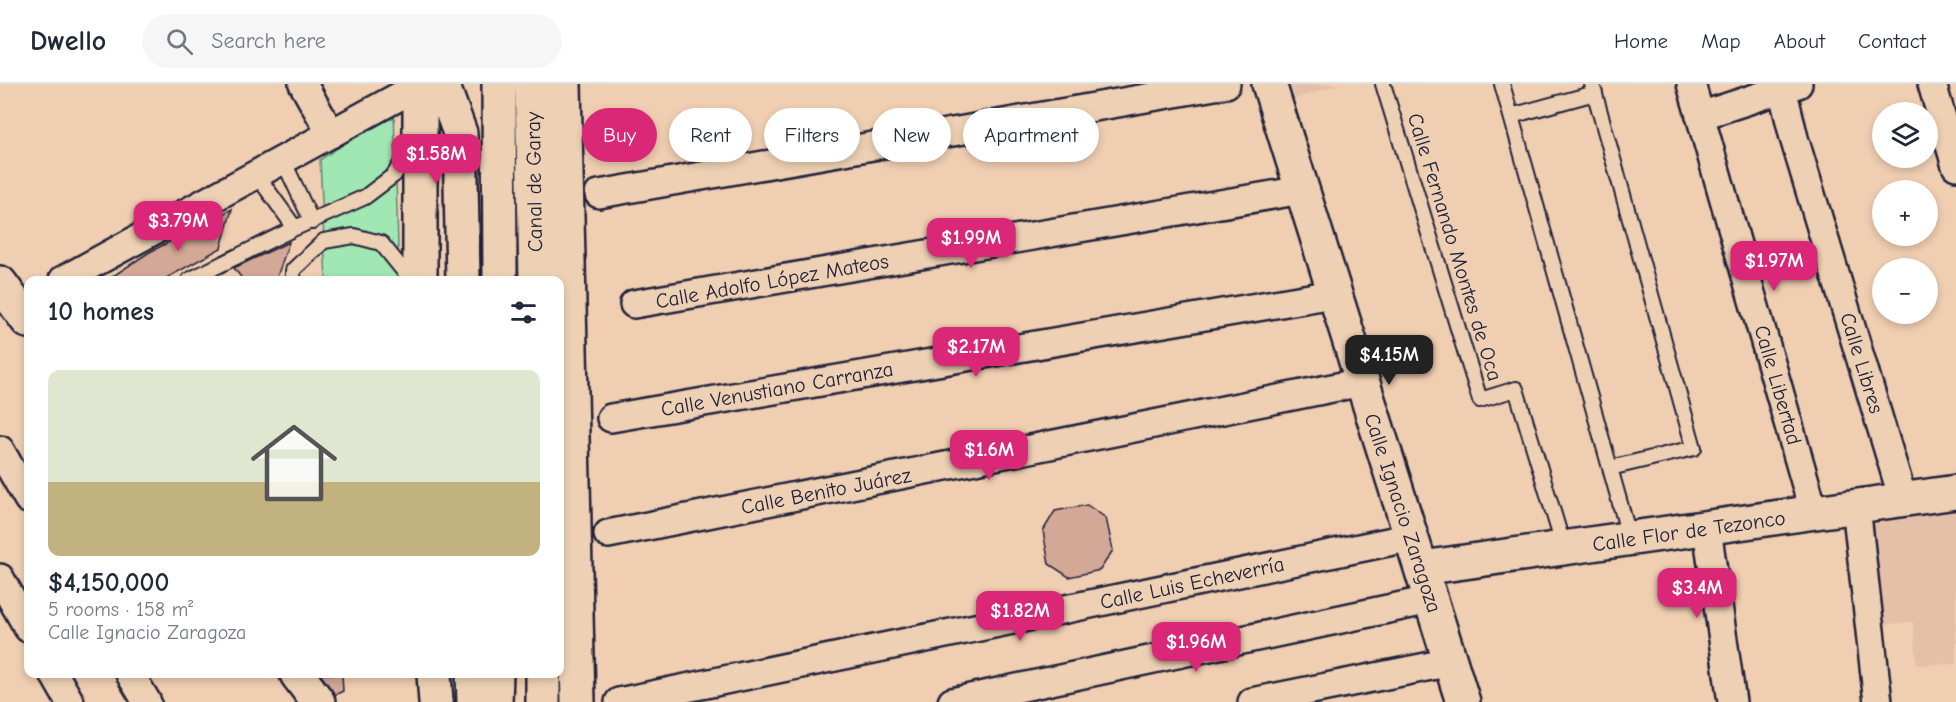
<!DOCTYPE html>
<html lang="en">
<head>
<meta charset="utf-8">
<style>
	body { margin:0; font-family:"Comic Neue",sans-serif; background:#f6f6f7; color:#1f2937; height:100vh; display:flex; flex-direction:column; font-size:22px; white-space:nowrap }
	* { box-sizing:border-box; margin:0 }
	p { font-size:20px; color:#747a83 }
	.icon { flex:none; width:33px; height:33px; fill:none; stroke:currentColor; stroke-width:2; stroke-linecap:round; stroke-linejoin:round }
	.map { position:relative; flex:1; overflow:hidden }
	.panel { position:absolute; left:24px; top:192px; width:540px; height:402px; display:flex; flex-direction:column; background:#fff; border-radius:12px; box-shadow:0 3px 9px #0003 }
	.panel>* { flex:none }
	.guide { position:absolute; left:582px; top:24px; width:570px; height:54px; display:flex; gap:12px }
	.controls { position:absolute; left:1872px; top:18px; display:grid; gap:12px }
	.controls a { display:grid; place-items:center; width:66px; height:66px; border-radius:50%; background:#fff; box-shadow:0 3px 9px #0003; font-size:30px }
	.price { position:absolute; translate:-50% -51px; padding:0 14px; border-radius:12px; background:#db2777; color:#fff; font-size:20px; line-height:39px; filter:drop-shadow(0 2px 3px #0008) }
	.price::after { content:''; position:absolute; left:50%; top:36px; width:18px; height:14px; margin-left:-9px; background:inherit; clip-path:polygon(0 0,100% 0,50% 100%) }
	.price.current { background:#222; color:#fff }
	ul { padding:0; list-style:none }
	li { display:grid; align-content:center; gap:12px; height:318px; padding:0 24px }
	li+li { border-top:2px solid #e0e1e3 }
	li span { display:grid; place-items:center; height:186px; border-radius:12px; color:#555 }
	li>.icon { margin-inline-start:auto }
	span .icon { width:108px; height:108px; fill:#fffc; stroke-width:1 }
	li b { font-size:26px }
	h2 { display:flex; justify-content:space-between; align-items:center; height:72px; padding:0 24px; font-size:26px }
	.chip { padding:0 21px; border-radius:27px; background:#fff; box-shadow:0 3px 9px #0003; font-size:21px; line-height:54px }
	.chip.current { background:#db2777; color:#fff }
	header { display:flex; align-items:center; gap:36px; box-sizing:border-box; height:84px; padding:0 30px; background:#fff; border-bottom:2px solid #e0e1e3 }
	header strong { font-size:28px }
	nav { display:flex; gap:33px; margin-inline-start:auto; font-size:21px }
	.search { width:420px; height:54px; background:#f6f6f7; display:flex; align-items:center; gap:15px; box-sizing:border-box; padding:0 21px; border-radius:33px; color:#747a83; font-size:22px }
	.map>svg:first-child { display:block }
	.built { fill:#e4c0a8 }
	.green { fill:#a1e7b3; stroke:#628477; stroke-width:1.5 }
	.building { fill:#d4a897; stroke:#22223b; stroke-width:1.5 }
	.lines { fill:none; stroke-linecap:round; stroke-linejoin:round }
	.lane-casing { stroke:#22223b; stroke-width:18 }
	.street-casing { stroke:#22223b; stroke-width:32 }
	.secondary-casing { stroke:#22223b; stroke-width:38 }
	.highway-casing { stroke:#22223b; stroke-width:38 }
	.lane { stroke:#eed1b4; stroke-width:14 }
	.street { stroke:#eed1b4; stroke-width:27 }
	.secondary { stroke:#eed1b4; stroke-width:33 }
	.highway { stroke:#eed1b4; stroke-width:33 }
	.labels { text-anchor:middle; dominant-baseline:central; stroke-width:4.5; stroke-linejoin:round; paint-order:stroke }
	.street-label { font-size:21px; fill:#22223b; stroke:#eed1b4 }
</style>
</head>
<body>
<header>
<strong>Dwello</strong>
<div class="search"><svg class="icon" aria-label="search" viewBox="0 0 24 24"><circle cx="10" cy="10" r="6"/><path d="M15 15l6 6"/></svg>Search here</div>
<nav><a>Home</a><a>Map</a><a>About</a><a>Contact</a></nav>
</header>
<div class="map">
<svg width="1956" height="618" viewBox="0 0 1956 618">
	<rect width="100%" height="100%" fill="#f0ceb2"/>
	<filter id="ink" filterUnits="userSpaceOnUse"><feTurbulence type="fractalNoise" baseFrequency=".0167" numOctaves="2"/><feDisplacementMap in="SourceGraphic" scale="12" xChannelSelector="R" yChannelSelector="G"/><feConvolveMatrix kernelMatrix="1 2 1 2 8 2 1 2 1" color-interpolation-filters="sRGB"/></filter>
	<g filter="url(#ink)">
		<path class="built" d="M1281,0H1340L1286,18Z
			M1956,427V580L1917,581L1913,538L1877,541L1866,441Z"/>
		<path class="green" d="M394,26L399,196H326L320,76Z"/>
		<path class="building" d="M232,125L221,164L163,196H107L148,169Z
			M289,158L276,196H243L234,184Z
			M1087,421L1106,434L1113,466L1100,486L1069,493L1049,480L1043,447L1055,427Z
			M320,590H342L343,607L335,611Z"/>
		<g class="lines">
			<g class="lane-casing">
				<path id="lane" d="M1383,0L1480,316L1516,305L1564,464
					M1502,0L1630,455
					M1592,0L1694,364L1610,384
					M1511,32L1595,9
					M283,76L312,138
					M256,90L295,144
					M189,196L295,144L365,113L394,91L412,62
					M293,196V186L324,157L354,152L381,159L411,196"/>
			</g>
			<g class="street-casing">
				<path id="street" d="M303,0L331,50
					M1691,0L1814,429
					M1932,0L1956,82
					M1782,4L1794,54L1903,415
					M1700,32L1798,0
					M599,110L1226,0
					M63,196L420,1H439
					M634,220L1302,106
					M611,334L1333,210
					M0,366L28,415
					M1856,422L1878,618
					M1707,445L1732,618
					M608,450L1362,298
					M0,494L28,544
					M54,590L70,618
					M130,590L147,618
					M619,618L1412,453
					M952,618L1430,516
					M1252,618L1451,578"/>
			</g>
			<g class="secondary-casing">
				<path id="secondary" d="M420,0V196
					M442,0L460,49L463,196
					M564,0L578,618
					M1269,0L1463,618
					M0,199L28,237
					M1422,484L1956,408
					M297,590L318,618
					M434,590L436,618
					M473,590L474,618"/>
			</g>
			<g class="highway-casing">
				<path id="highway" d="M499,0L500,196
					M532,0L536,196
					M543,590V618
					M495,618L496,590"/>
			</g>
			<use href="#lane" class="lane"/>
			<use href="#street" class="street"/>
			<use href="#secondary" class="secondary"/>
			<use href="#highway" class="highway"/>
		</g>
	</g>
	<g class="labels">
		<g class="street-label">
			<text transform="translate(534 98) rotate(-91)">Canal de Garay</text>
			<text transform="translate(1455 163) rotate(73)">Calle Fernando Montes de Oca</text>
			<text transform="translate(772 197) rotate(-10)">Calle Adolfo López Mateos</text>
			<text transform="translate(1862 279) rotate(73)">Calle Libres</text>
			<text transform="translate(1778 301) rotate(74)">Calle Libertad</text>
			<text transform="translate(777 305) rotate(-10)">Calle Venustiano Carranza</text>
			<text transform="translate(826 407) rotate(-11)">Calle Benito Juárez</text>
			<text transform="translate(1403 429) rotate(72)">Calle Ignacio Zaragoza</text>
			<text transform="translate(1689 447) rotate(-8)">Calle Flor de Tezonco</text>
			<text transform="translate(1192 499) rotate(-12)">Calle Luis Echeverría</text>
		</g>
	</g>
</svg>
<div class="controls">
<a><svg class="icon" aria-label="layers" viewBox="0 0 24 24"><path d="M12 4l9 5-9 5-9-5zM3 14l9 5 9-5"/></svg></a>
<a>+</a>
<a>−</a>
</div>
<b class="price" style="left:436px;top:101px">$1.58M</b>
<b class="price" style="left:178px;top:168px">$3.79M</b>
<b class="price" style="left:971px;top:185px">$1.99M</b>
<b class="price" style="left:1774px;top:208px">$1.97M</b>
<b class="price" style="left:976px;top:294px">$2.17M</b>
<b class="price current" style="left:1389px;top:302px">$4.15M</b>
<b class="price" style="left:989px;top:397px">$1.6M</b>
<b class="price" style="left:1697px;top:535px">$3.4M</b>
<b class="price" style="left:1020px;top:558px">$1.82M</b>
<b class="price" style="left:1196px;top:589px">$1.96M</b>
<div class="guide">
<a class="chip current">Buy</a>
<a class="chip">Rent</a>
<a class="chip">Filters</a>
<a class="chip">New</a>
<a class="chip">Apartment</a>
</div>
<section class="panel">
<h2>10 homes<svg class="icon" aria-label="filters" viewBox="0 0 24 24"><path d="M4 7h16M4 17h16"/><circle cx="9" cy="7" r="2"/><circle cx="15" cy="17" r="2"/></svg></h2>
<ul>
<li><span style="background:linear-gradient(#dfe7d0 60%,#c2b280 0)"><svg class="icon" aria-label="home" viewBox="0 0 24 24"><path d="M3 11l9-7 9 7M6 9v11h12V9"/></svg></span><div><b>$4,150,000</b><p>5 rooms · 158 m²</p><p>Calle Ignacio Zaragoza</p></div></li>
</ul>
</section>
</div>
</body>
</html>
